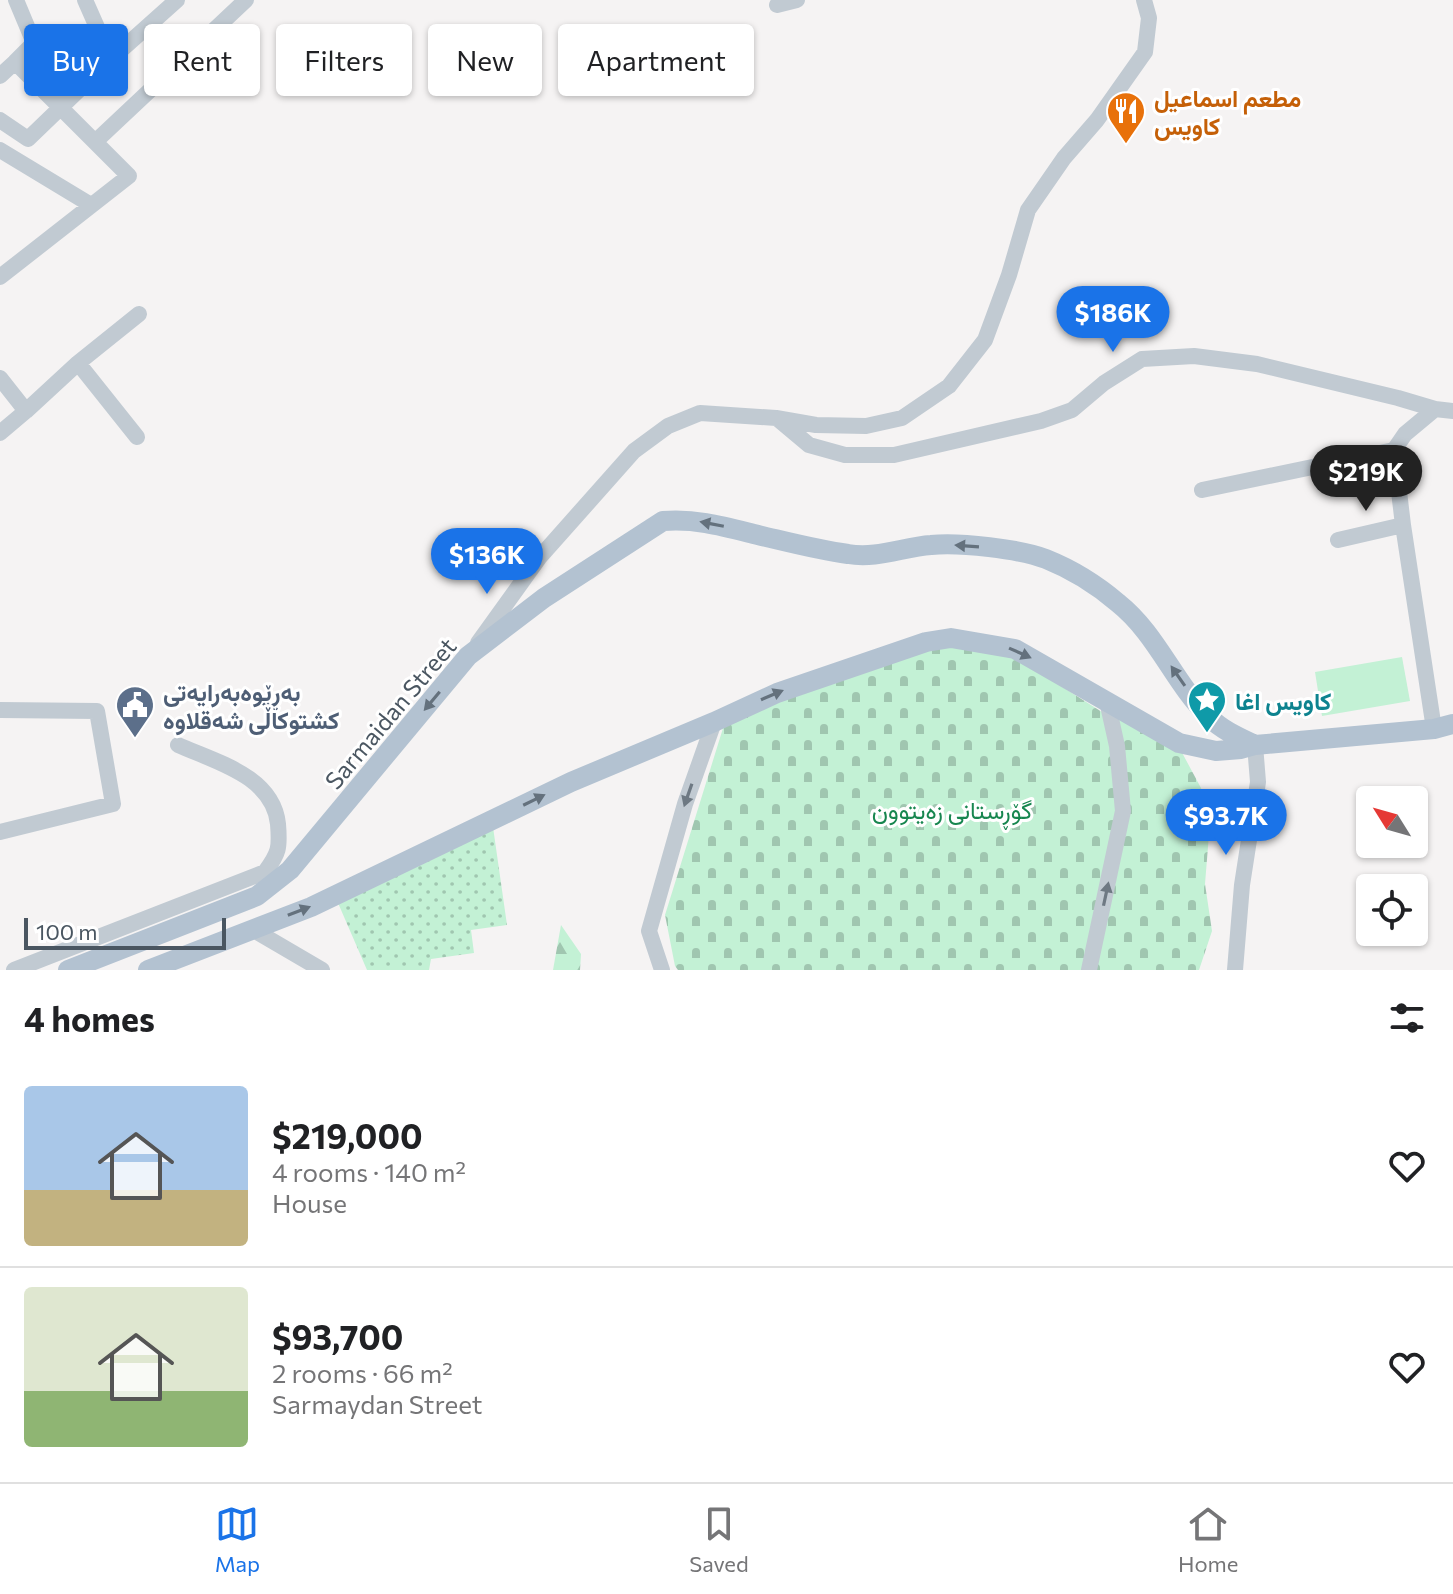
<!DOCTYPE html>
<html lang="en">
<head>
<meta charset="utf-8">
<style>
	body { margin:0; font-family:Commissioner,Vazirmatn,sans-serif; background:#f2f2f2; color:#202124; height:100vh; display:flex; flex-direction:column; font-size:30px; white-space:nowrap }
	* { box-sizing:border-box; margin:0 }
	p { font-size:26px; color:#757577 }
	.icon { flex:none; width:44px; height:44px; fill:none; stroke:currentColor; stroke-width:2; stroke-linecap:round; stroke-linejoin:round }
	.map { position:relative; height:970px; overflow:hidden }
	.panel { display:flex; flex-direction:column; background:#fff; flex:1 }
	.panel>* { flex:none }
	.top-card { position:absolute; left:24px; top:24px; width:800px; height:72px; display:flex; gap:16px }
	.needle { width:52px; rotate:307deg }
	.buttons { position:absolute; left:1356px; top:786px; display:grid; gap:16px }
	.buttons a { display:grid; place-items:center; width:72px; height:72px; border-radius:8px; background:#fff; box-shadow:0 2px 6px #0004; font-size:40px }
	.scale { position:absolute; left:24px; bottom:20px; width:202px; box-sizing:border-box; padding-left:8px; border:4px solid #4a5661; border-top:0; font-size:22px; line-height:28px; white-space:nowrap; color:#4a5661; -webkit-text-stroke:6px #fff; paint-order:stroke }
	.price { position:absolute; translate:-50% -68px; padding:0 18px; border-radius:28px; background:#1a73e8; color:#fff; font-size:26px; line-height:52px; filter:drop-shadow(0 2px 4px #0008) }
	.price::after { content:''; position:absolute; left:50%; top:48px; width:24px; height:18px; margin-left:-12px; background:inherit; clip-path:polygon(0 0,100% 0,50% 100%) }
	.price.selected { background:#222; color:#fff }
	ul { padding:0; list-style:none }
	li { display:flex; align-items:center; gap:24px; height:200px; padding:0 24px }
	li+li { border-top:2px solid #e0e0e0 }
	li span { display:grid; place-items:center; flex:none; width:224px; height:160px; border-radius:8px; color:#555 }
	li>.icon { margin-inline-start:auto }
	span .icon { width:96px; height:96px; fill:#fffc; stroke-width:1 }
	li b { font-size:34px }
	h2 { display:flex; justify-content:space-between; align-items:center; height:96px; padding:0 24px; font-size:34px }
	.pill { padding:0 28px; border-radius:8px; background:#fff; box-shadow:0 2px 6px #0004; font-size:28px; line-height:72px }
	.pill.selected { background:#1a73e8; color:#fff }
	.menu { display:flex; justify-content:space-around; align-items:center; height:112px; border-top:2px solid #e0e0e0; background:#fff; font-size:22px; color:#757577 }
	.menu a { display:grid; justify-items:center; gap:4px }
	.menu .selected { color:#1a73e8 }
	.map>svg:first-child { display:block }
	.grass { fill:url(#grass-dots) }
	.forest { fill:url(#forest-firs) }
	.cemetery { fill:url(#cemetery-stones) }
	.pitch { fill:#c3f1d5 }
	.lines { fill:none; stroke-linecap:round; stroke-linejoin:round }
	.minor { stroke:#c1cad2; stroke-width:16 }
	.major { stroke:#b3c2d1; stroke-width:20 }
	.oneway { fill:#64717d }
	.oneway2 { fill:#6e7983 }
	.labels { text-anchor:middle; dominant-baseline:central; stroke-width:6; stroke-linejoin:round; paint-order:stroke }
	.food-label { font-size:24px; font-weight:bold; fill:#c56008; stroke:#fff; text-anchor:start }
	.service-label { font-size:24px; font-weight:bold; fill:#4e5e75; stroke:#fff; text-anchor:start }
	.culture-label { font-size:24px; font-weight:bold; fill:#0d838f; stroke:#fff; text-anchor:start }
	.street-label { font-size:24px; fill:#4a5661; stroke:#fff }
	.park-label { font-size:24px; fill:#17864f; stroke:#fff }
</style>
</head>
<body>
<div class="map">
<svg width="1453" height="970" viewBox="0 0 1453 970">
	<defs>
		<pattern id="grass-dots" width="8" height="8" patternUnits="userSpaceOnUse" patternTransform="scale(2)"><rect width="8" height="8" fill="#c3f1d5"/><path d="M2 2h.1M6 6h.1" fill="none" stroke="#a0c6b0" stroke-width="1.8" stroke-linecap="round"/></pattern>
		<pattern id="forest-firs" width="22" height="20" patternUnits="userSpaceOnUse" patternTransform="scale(2)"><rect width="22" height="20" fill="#c3f1d5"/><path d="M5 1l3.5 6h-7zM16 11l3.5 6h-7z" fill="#a0c6b0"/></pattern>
		<pattern id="cemetery-stones" width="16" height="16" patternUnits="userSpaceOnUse" patternTransform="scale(2)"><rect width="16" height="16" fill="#c3f1d5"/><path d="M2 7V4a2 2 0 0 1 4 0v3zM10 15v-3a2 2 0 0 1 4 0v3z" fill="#a0c6b0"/></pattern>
	</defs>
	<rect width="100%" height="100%" fill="#f5f3f3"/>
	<path class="grass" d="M493,827L507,925L471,930L474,953L431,959L429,970H367L335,896Z"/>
	<path class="forest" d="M561,925L581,954L580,970H553Z"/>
	<path class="cemetery" d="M952,641L1007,652L1102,712L1179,747L1201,788L1210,822L1205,884L1212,931L1199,970H678L675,966L665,915L724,725L835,675Z"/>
	<path class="pitch" d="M1402,657L1410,701L1322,716L1315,672Z"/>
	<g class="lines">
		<path class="minor" d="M85,0L111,59
			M777,5L797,0
			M15,62L34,43L16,0
			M0,76L15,62L129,176L0,277
			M0,120L28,139L111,59L177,0
			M96,141L246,0
			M0,150L91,205
			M78,363L137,437
			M0,378L26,411L78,363L139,314
			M778,419L809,445L845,455H894L1041,421L1072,410L1104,383L1142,359L1194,356L1257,364L1398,398L1435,409L1453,411
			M0,433L26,411
			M1202,490L1394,450
			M1338,540L1403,525
			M478,643L539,558L634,451L668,426L700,413L776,418L816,425L866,426L902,418L949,386L985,340L1009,275L1028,210L1064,158L1097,120L1145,52L1149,18L1144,0
			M0,710L97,711L113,804L0,832
			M1434,729L1403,525L1394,450L1405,434L1435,409
			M252,929L322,970
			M14,970L265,872C279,853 280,848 278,824C273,776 216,762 178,745
			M662,970L649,931L685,804L714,722
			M1089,970L1123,811L1117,746L1107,701
			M1235,970L1242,885L1258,782L1255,745"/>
		<path class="major" d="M68,970L257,896L290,870L468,656L544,598L663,521C696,518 726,527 758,535C788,542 818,550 848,554C877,559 903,547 931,545C959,542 1020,549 1046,559C1071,569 1097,585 1118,603C1157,634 1174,683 1209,717C1222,730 1238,737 1255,745
			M148,970L311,907L571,782L714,722L777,693L926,642L951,638L1015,649L1179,743L1216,751L1241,749L1255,745L1434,729L1453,724"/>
	</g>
	<defs><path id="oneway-solid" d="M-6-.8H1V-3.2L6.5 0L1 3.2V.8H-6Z" transform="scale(2)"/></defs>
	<g class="oneway">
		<use href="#oneway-solid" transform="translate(712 524) rotate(-169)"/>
		<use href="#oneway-solid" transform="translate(967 546) rotate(-176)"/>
		<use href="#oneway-solid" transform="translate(1020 653) rotate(24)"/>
		<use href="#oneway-solid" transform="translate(1178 676) rotate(-125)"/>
		<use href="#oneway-solid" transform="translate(772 695) rotate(-23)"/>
		<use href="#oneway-solid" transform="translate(432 701) rotate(130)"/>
		<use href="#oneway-solid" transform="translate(534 800) rotate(-26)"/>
		<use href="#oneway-solid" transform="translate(299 911) rotate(-21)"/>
	</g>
	<g class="oneway2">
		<use href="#oneway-solid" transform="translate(688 795) rotate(109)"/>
		<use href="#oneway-solid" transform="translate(1106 894) rotate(-78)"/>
	</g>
	<defs>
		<g id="restaurant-pin" transform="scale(2)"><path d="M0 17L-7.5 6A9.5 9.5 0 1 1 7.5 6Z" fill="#e8710a" stroke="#fff"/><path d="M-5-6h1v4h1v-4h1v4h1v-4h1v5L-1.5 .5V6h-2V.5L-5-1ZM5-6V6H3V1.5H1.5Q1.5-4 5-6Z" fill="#fff"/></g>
		<g id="sight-pin" transform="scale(2)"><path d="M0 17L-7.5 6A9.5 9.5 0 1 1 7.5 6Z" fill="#0f9aa8" stroke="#fff"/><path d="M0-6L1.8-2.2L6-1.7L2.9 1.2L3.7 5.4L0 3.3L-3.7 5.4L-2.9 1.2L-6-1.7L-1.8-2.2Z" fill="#fff"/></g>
		<g id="civic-pin" transform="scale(2)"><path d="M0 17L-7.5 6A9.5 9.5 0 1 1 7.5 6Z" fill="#5c6f8a" stroke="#fff"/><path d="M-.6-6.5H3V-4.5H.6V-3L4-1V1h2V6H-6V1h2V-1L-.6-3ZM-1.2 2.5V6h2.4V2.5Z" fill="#fff"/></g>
	</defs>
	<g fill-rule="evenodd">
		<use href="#restaurant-pin" x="1126" y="111"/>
		<use href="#sight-pin" x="1207" y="700"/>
		<use href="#civic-pin" x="135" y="705"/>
	</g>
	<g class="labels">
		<g class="food-label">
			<text x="1154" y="97">مطعم اسماعیل<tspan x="1154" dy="28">کاویس</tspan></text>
		</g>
		<g class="service-label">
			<text x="163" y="691">بەڕێوەبەرایەتی<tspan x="163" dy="28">کشتوکاڵی شەقلاوە</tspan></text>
		</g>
		<g class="culture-label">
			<text x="1235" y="700">كاويس اغا</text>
		</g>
		<g class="street-label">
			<text transform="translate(390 713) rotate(-50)">Sarmaidan Street</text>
		</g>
		<g class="park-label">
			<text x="952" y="809">گۆڕستانی زەیتوون</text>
		</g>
	</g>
</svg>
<div class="buttons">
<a><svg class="needle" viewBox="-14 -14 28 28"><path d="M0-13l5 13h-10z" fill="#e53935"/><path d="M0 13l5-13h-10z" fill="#757577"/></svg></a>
<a><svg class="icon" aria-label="locate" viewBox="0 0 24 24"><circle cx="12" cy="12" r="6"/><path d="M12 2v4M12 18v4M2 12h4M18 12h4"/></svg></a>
</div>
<div class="scale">100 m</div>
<b class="price" style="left:1113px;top:354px">$186K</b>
<b class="price selected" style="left:1366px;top:513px">$219K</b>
<b class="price" style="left:487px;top:596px">$136K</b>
<b class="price" style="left:1226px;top:857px">$93.7K</b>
<div class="top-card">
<a class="pill selected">Buy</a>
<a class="pill">Rent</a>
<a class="pill">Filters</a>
<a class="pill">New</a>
<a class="pill">Apartment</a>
</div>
</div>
<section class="panel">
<h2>4 homes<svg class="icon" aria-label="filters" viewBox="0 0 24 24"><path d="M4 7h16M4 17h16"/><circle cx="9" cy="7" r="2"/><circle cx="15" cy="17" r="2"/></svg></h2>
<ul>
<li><span style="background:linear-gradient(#a9c7e8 65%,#c2b280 0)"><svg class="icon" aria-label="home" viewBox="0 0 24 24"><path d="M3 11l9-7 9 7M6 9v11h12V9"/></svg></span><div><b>$219,000</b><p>4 rooms · 140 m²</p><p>House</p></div><svg class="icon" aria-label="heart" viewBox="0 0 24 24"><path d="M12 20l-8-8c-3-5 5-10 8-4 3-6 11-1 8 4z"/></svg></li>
<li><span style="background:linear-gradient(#dfe7d0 65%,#8fb573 0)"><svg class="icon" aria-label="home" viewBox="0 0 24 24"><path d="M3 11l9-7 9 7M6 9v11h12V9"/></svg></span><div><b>$93,700</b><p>2 rooms · 66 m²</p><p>Sarmaydan Street</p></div><svg class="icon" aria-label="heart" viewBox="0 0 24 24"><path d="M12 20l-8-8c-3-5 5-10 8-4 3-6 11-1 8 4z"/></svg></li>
</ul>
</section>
<nav class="menu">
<a class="selected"><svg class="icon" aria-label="map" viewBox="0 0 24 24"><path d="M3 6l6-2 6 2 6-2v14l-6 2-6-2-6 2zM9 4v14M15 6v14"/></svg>Map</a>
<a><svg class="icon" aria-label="saved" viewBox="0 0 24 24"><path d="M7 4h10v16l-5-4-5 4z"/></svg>Saved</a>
<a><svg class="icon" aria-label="home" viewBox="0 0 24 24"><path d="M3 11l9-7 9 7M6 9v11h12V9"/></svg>Home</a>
</nav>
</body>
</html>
